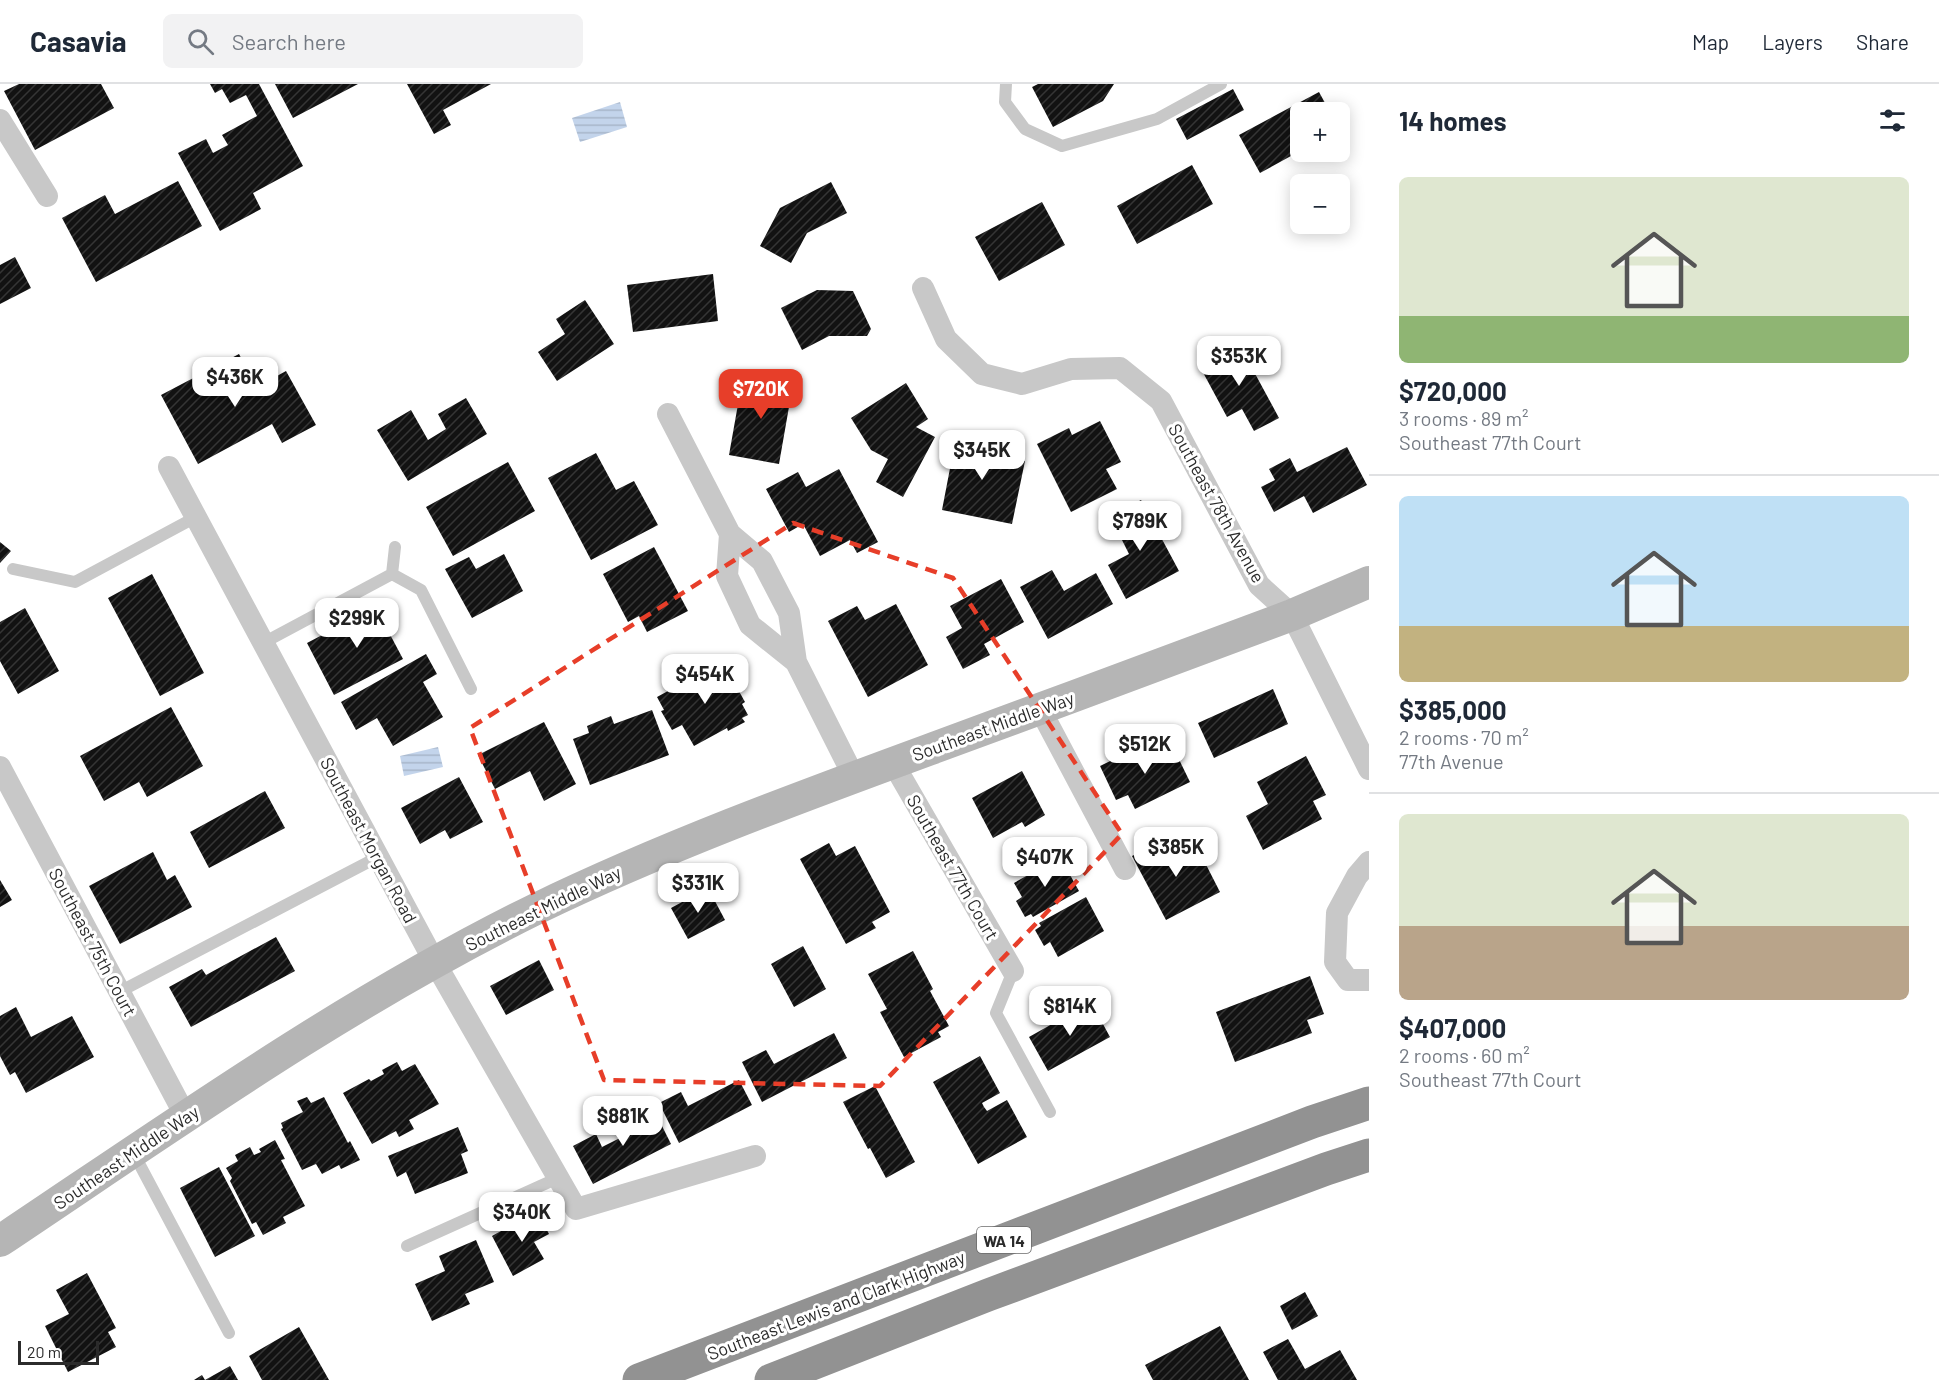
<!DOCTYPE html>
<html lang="en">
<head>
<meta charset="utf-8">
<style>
	body { margin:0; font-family:Barlow,sans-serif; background:#f2f2f3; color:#1f2937; height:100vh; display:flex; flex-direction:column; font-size:22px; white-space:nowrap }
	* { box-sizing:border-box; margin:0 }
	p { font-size:20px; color:#747a83 }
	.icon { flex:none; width:33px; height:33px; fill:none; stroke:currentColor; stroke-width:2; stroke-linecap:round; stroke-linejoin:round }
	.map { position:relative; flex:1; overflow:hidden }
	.drawer { display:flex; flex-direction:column; background:#fff; width:570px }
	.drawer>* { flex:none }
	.tools { position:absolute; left:1290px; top:18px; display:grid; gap:12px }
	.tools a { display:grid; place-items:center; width:60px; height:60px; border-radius:9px; background:#fff; box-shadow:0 3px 15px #0003; font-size:30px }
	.scale { position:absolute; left:18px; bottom:15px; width:81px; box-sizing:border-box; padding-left:6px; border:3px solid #2b2b2b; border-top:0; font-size:16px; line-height:21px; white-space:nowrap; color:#2b2b2b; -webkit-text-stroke:4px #fff; paint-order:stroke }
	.price { position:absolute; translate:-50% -51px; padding:0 14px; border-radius:12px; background:#fff; color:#222; font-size:20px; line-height:39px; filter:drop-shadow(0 2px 3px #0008) }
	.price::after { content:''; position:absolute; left:50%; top:36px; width:18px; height:14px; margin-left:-9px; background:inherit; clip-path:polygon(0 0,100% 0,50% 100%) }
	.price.on { background:#e73e29; color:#fff }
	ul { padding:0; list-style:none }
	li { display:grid; align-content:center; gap:12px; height:318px; padding:0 30px }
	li+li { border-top:2px solid #e0e1e3 }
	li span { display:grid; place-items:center; height:186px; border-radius:9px; color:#555 }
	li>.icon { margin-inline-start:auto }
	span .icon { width:108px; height:108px; fill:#fffc; stroke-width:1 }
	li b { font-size:26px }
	h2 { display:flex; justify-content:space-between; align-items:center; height:72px; padding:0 30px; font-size:26px }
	header { display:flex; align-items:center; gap:36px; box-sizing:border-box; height:84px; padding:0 30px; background:#fff; border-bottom:2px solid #e0e1e3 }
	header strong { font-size:28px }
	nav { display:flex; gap:33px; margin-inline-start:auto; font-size:21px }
	.search { width:420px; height:54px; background:#f2f2f3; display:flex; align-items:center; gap:15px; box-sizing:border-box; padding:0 21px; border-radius:9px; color:#747a83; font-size:22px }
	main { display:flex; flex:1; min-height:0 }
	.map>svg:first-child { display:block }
	.water { fill:url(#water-rules) }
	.building { fill:url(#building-hatch) }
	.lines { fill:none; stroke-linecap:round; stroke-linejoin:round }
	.lane { stroke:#c8c8c8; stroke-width:12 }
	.street { stroke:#c8c8c8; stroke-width:22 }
	.secondary { stroke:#b5b5b5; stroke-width:32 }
	.highway { stroke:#929292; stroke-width:33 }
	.marked { fill:none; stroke:#e73e29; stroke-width:4.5; stroke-dasharray:12 8; stroke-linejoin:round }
	.labels { text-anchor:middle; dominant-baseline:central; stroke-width:6; stroke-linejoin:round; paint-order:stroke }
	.shield { fill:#fff; stroke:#6b6b6b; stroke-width:1.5 }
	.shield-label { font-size:16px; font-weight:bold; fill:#2b2b2b }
	.street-label { font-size:18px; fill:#2b2b2b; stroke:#fff }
</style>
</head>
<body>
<header>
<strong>Casavia</strong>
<div class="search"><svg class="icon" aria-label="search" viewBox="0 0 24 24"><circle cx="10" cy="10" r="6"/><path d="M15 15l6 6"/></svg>Search here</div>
<nav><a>Map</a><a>Layers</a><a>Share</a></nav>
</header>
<main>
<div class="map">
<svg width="1369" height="1296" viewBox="0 0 1369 1296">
	<defs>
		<pattern id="water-rules" width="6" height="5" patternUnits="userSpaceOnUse" patternTransform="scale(1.5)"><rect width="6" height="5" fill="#c3d4eb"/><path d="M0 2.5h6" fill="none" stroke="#a8b6ca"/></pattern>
		<pattern id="building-hatch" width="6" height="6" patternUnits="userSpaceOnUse" patternTransform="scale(1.5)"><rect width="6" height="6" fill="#121212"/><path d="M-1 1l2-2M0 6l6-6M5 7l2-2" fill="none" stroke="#353535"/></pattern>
	</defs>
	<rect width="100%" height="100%" fill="#fff"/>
	<path class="water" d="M620,18L627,43L580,58L572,34Z
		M438,663L443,683L404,692L400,672Z"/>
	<path class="building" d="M19,0H101L114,24L35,66L4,7Z
		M210,0H259L303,82L253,109L261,125L220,147L178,69L206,55L213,69L228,61L222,51L257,32L246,11L230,19L222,5L215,9Z
		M275,0H358L293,34Z
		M407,0H491L443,26L451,41L434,50Z
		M1038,0H1114L1103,17L1053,43L1032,3Z
		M1233,5L1244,26L1187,56L1176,35Z
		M1319,8L1330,28H1300V67L1260,89L1239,51Z
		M1192,81L1213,120L1137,160L1117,122Z
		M178,97L202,142L96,198L62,134L105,111L115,130Z
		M831,98L847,129L807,149L791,179L760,162L780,124Z
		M1042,118L1065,161L999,197L975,153Z
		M15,173L31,204L0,220V181Z
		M713,190L718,237L633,248L627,201Z
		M817,206L853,207L871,245L867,252H829L802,266L781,224Z
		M585,216L614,260L557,297L538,268L565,250L556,235Z
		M1239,260L1279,334L1254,347L1242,325L1227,333L1199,281Z
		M239,270L257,303L286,287L316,341L282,359L272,340L198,380L161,311Z
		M743,292L793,300L779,380L729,371Z
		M906,299L928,335L916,343L935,353L903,413L876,398L888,375L871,366L851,334Z
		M466,314L487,350L408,397L377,346L411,326L428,356L446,345L438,330Z
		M1100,337L1121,378L1106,385L1117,405L1071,428L1037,360L1069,344L1072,351Z
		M957,348L992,355L989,370L1025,377L1012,440L942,426Z
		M1347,363L1367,401L1313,429L1304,412L1274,428L1261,403L1275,396L1269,385L1290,374L1297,388Z
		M596,369L616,406L634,397L658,441L591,476L548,394Z
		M508,378L535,427L453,472L426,423Z
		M839,385L878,458L857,469L850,456L820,472L803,440L789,448L766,405L798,388L806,403Z
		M1141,416L1179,487L1126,515L1108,481L1129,470L1110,432Z
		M0,458L11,467L0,479Z
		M654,463L688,527L647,548L639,532L628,538L603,490Z
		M504,470L523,507L472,534L445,485L469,473L476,485Z
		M1052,486L1064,507L1096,489L1113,520L1048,555L1020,503Z
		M152,490L204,589L160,612L108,514Z
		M1001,495L1024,538L984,560L990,571L963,585L946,553L962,544L950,522Z
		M387,517L396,535L385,541L403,575L334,611L307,559Z
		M896,520L928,581L868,613L828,537L857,522L865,536Z
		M25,524L59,587L18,610L0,577V538Z
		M426,570L437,590L423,598L443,633L393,662L377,634L356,646L341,618Z
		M721,578L728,592L730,591L745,618L742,620L748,631L742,634L745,638L728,647L727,644L694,662L682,641L672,646L661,627L664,626L657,613Z
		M1273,605L1288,640L1214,674L1198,639Z
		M171,623L203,682L147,713L139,698L104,717L80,672Z
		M652,626L669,671L590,701L573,655L589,649L587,642L611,632L614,640Z
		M544,638L576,700L544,717L530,687L495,705L478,671Z
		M1171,659L1190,698L1135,725L1128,711L1116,716L1100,682L1141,662L1145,671Z
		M1306,672L1326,711L1313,717L1322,735L1263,766L1246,732L1268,720L1257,698Z
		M1022,687L1045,731L1025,743L1022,738L993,754L972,714Z
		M459,693L483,738L450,755L445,746L420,760L401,724Z
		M265,707L285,744L209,784L190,748Z
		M1162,757L1171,774L1196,761L1220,808L1166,836L1132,772Z
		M829,759L836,772L855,762L890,828L872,838L876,844L846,860L800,775Z
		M153,768L167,796L175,791L192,823L120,860L89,802Z
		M1060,773L1079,807L1033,833L1031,830L1025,833L1016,817L1022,813L1014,799Z
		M0,796L12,816L0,823Z
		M708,804L725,836L688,855L671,824Z
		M1086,813L1104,847L1058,873L1050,858L1044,862L1035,846L1041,842L1039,839Z
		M276,853L295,887L191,943L169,903L202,885L206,891Z
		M803,862L826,905L794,923L771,880Z
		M913,867L933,905L930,907L949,942L938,948L941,953L904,973L880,928L887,925L868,890Z
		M539,876L554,906L506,931L490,902Z
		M1310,892L1324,930L1307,936L1312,949L1235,978L1216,928Z
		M1091,918L1110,953L1048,987L1029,953Z
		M16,923L31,953L72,932L94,973L26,1009L15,988L10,991L0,972V932Z
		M834,949L847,974L762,1018L742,978L766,966L774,980Z
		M980,972L1000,1009L982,1019L984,1023L987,1027L1007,1016L1027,1053L978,1080L933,998Z
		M397,978L402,987L415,980L439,1020L409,1036L414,1045L399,1053L396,1047L372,1060L343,1009L369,995L371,997L384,990L382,986Z
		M739,996L752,1021L679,1059L659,1019L681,1008L688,1022Z
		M875,1002L915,1078L886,1094L870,1064L868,1065L843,1018Z
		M307,1013L311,1019L324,1013L348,1059L350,1057L360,1076L341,1085L339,1081L322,1090L316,1080L302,1086L281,1045L283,1044L281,1039L303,1028L297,1017Z
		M652,1022L671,1060L593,1100L573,1062L596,1050L602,1063L638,1045L631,1033Z
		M458,1043L468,1067L461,1070L468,1089L415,1110L406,1088L397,1093L388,1072Z
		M275,1056L285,1075L281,1076L305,1122L283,1133L286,1139L263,1151L256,1138L252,1140L230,1097L232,1094L226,1084L238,1077L235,1071L250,1063L254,1071L261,1068L259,1065Z
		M219,1083L255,1152L215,1173L180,1104Z
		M537,1127L549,1150L534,1158L544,1175L513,1192L492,1152Z
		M476,1156L494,1198L465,1210L470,1220L432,1237L415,1200L445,1187L439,1172Z
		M87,1189L116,1244L108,1248L116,1263L68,1288L45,1242L69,1230L56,1206Z
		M1305,1208L1318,1232L1292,1246L1280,1222Z
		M1220,1242L1249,1296H1153L1145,1281Z
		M299,1243L329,1296H262L249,1272Z
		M1288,1255L1305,1285L1340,1266L1357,1296H1278L1263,1268Z
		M230,1282L238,1296H194L202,1291L205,1296Z"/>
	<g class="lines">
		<path class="lane" d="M1006,0L1005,18L1025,45L1062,62L1157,35L1221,0
			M13,485L75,498L196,433
			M392,490L421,506L471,605
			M263,559L392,490L395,463
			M1013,887L996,929L1050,1028
			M119,908L378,773
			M133,1068L229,1249
			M407,1162L558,1094"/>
		<path class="street" d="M0,36L47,112
			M923,204L946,255L982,290L1022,300L1071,285L1120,284L1161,317L1259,501L1292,531L1369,685
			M668,330L730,450L762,477L789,529L796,578L854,693
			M169,383L434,877L576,1125L755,1072
			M730,450L727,492L750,541L796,578
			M1040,625L1125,785
			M893,679L1013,887
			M0,683L186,1033
			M1369,778L1357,792L1337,829L1335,878L1348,896H1369"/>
		<path class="secondary" d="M0,1157C175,1040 347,918 536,825C666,762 803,712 939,662C1057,619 1174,575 1292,531L1369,498"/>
		<path class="highway" d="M639,1296L1312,1038L1369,1019
			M771,1296L988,1211L1326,1085L1369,1071"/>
	</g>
	<path class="marked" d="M793,439L953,494L1122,750L880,1002L604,996L470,644Z"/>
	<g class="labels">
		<rect class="shield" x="977" y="1143" width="54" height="26" rx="4.5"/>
		<g class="shield-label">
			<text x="1004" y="1156">WA 14</text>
		</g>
		<g class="street-label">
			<text transform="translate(1217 419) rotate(61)">Southeast 78th Avenue</text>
			<text transform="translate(993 642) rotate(-20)">Southeast Middle Way</text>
			<text transform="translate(369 756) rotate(62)">Southeast Morgan Road</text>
			<text transform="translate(953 783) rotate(60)">Southeast 77th Court</text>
			<text transform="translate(543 824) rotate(-26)">Southeast Middle Way</text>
			<text transform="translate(93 858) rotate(62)">Southeast 75th Court</text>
			<text transform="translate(126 1073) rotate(-34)">Southeast Middle Way</text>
			<text transform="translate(836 1221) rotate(-21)">Southeast Lewis and Clark Highway</text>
		</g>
	</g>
</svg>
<div class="tools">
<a>+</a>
<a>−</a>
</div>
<div class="scale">20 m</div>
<b class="price" style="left:1239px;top:303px">$353K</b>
<b class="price" style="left:235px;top:324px">$436K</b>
<b class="price on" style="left:761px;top:336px">$720K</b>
<b class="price" style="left:982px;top:397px">$345K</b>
<b class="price" style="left:1140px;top:468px">$789K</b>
<b class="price" style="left:357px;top:565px">$299K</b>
<b class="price" style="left:705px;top:621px">$454K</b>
<b class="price" style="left:1145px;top:691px">$512K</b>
<b class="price" style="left:1176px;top:794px">$385K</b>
<b class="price" style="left:1045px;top:804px">$407K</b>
<b class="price" style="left:698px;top:830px">$331K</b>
<b class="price" style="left:1070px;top:953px">$814K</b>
<b class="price" style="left:623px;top:1063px">$881K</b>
<b class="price" style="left:522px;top:1159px">$340K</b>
</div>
<section class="drawer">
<h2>14 homes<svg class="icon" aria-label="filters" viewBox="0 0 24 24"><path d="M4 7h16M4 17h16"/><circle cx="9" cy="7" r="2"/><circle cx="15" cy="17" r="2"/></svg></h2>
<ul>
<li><span style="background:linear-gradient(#dfe7d0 75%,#8fb573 0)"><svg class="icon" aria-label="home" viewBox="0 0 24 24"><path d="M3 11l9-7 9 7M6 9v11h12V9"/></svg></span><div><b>$720,000</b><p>3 rooms · 89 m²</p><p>Southeast 77th Court</p></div></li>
<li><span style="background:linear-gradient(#bfe0f5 70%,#c2b280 0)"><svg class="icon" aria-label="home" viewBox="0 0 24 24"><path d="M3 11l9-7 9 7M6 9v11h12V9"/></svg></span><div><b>$385,000</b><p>2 rooms · 70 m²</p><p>77th Avenue</p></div></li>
<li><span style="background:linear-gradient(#dfe7d0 60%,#b9a48a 0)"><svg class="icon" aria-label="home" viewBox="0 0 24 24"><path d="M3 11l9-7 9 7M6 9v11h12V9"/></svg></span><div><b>$407,000</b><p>2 rooms · 60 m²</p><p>Southeast 77th Court</p></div></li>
</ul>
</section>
</main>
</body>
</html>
